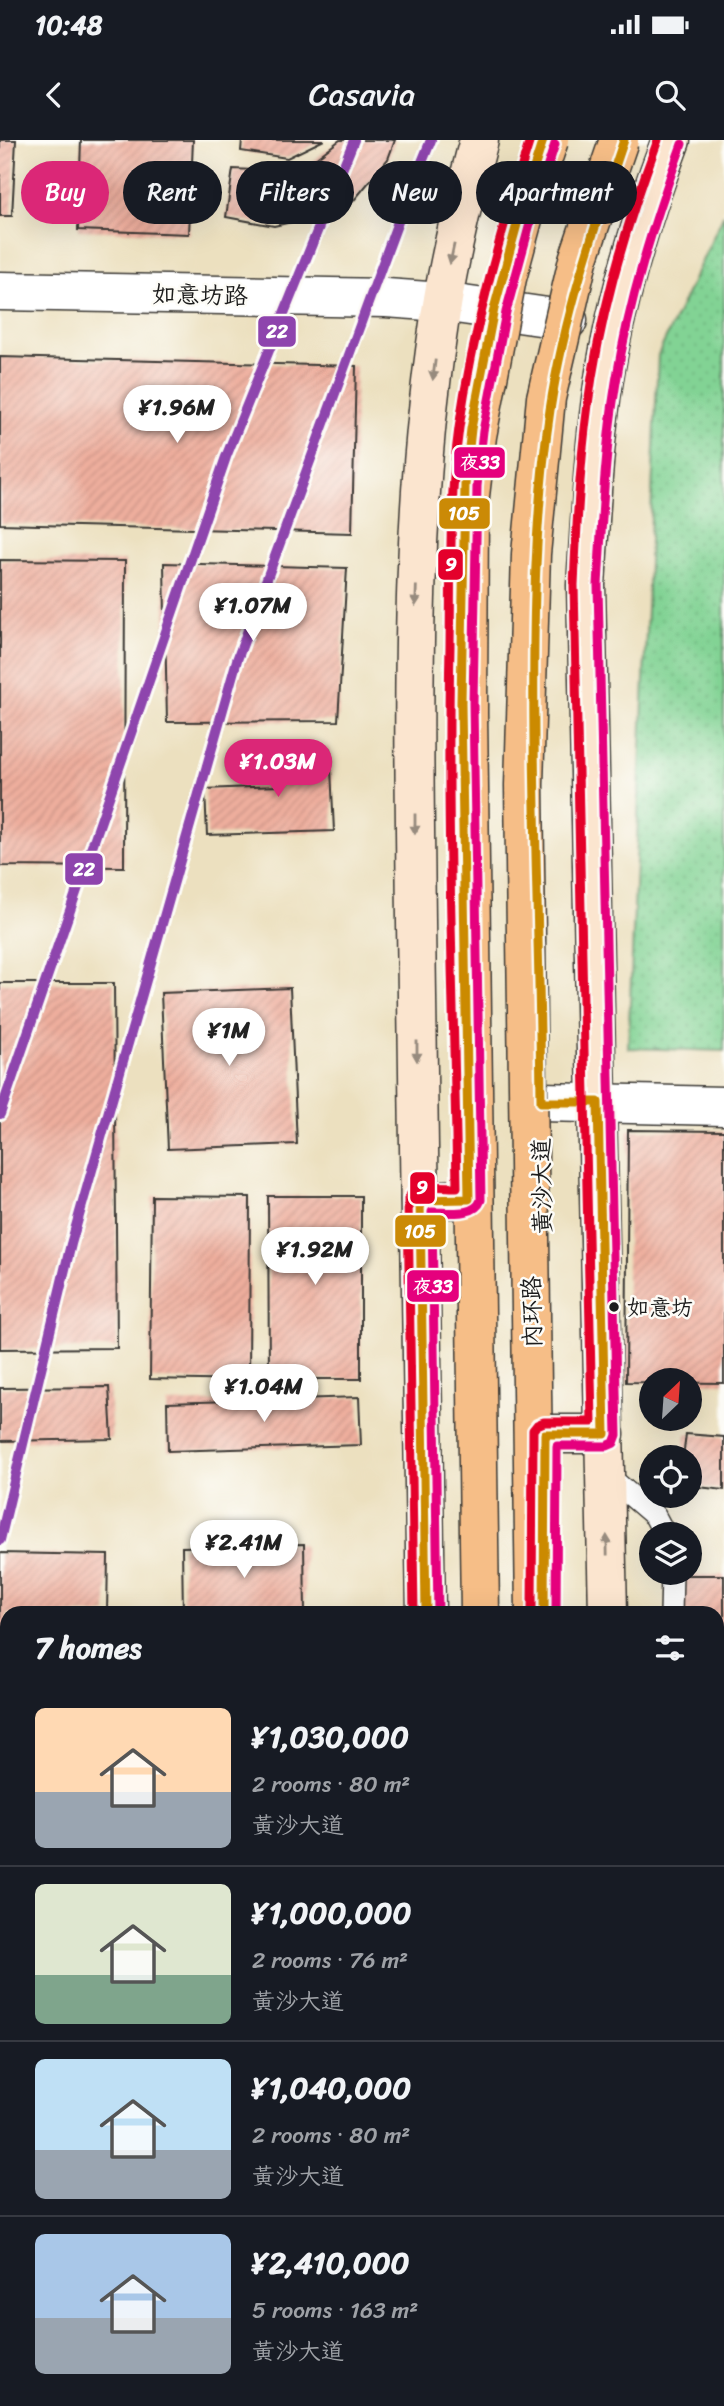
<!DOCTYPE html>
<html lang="en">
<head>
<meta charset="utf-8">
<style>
	body { margin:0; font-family:Sriracha,"LXGW WenKai TC",sans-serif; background:#242831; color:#f1f3f6; height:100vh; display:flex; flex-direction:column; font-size:26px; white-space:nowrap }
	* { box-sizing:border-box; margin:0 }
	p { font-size:23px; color:#9ea1a6 }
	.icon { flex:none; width:38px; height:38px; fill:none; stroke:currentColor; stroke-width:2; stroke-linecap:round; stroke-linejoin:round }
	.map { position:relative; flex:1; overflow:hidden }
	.drawer { position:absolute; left:0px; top:1466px; width:724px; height:800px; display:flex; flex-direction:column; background:#171b24; border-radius:21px 21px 0 0; box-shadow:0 7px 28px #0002 }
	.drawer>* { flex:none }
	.hud { position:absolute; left:21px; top:21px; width:682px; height:63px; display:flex; gap:14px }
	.needle { width:46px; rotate:25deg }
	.controls { position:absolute; left:639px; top:1228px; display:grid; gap:14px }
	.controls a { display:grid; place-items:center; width:63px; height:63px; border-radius:50%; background:#171b24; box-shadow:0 7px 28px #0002; font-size:35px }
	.price { position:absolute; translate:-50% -60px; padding:0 16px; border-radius:24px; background:#fff; color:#222; font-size:23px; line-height:46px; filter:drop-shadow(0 2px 4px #0008) }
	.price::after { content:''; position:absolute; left:50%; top:42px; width:21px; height:16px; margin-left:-10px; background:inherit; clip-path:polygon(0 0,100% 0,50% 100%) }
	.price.selected { background:#db2777; color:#fff }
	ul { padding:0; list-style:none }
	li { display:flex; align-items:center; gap:21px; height:175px; padding:0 35px }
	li+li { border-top:2px solid #363941 }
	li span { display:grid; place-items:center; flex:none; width:196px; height:140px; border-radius:10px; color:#555 }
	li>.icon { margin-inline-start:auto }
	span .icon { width:84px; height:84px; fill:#fffc; stroke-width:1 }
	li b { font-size:30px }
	h2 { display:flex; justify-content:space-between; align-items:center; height:84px; padding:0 35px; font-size:30px }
	.chip { padding:0 24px; border-radius:32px; background:#171b24; box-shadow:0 7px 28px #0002; font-size:24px; line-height:63px }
	.chip.selected { background:#db2777; color:#fff }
	.status { display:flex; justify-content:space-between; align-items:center; height:49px; padding:0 35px; background:#171b24; direction:ltr }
	.status svg { height:19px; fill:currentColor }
	header { display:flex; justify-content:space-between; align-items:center; height:91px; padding:0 35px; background:#171b24; font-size:32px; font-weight:600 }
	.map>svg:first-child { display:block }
	.park { fill:url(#park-dots); stroke:#4f7858; stroke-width:2 }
	.building { fill:url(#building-hatch) }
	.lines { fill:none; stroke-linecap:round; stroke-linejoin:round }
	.service-casing { stroke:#3b3934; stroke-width:24 }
	.minor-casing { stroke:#3b3934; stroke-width:41 }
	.tertiary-casing { stroke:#3b3934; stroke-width:41 }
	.secondary-casing { stroke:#3b3934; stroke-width:41 }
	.trunk-casing { stroke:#3b3934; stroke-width:41 }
	.service { stroke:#fff; stroke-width:21 }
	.minor { stroke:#fff; stroke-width:38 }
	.tertiary { stroke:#fff; stroke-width:38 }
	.secondary { stroke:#fbe5cf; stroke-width:38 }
	.trunk { stroke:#f6be87; stroke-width:38 }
	.trunk-bridge-casing { stroke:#3b3934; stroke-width:41; stroke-linecap:butt }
	.trunk-bridge { stroke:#f6be87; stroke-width:38 }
	.bus-1-casing { stroke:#fdfcf7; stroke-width:14 }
	.bus-2-casing { stroke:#fdfcf7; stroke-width:14 }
	.bus-3-casing { stroke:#fdfcf7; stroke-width:14 }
	.bus-1 { stroke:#cb8a06; stroke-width:9 }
	.bus-2 { stroke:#e5007d; stroke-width:9 }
	.bus-3 { stroke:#e4002b; stroke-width:9 }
	.metro-1-casing { stroke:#fdfcf7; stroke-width:16 }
	.metro-1 { stroke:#8e44ad; stroke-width:10 }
	.oneway { fill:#978b7e }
	.bus-dot { fill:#1c1c1c; stroke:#fdfcf7; stroke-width:2.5 }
	.labels { text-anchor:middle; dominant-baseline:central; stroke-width:5; stroke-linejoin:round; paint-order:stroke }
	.bus-label { font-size:22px; fill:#1c1c1c; stroke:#fdfcf7; text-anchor:start }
	.street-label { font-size:24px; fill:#1c1c1c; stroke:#fdfcf7 }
	.line-badge { stroke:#fdfcf7; stroke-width:2.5 }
	.badge-label { font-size:19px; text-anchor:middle; font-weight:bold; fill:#fff }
</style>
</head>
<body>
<div class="status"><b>10:48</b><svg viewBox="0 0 49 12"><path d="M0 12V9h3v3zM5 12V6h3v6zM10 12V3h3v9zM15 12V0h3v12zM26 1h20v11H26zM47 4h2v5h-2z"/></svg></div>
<header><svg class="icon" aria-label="back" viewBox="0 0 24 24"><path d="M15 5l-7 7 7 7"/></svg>Casavia<svg class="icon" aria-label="search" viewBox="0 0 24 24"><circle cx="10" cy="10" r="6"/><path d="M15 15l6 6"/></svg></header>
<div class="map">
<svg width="724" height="2266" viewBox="0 0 724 2266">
	<defs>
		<pattern id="park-dots" width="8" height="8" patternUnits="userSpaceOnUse" patternTransform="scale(1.75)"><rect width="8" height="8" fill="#82d394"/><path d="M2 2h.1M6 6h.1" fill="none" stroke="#70b57f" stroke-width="1.8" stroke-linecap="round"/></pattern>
		<pattern id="building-hatch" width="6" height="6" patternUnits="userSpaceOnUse" patternTransform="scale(1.75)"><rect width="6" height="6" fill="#eeae9d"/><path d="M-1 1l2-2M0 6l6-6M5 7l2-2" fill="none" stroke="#cc9587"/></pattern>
	</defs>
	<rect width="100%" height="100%" fill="#fdfcf7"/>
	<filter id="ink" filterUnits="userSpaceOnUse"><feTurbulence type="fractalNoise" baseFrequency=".0143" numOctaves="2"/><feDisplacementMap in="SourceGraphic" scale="14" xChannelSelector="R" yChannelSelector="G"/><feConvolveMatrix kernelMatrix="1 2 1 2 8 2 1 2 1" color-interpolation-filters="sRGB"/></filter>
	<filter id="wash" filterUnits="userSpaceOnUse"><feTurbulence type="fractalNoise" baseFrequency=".00686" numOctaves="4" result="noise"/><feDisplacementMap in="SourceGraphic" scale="28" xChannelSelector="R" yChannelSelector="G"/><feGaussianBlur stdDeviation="1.57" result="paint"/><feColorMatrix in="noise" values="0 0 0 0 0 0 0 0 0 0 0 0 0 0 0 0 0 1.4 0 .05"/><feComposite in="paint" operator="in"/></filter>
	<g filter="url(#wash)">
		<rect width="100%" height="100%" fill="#ece0bf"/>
		<path class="park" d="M724,74V911L628,908L658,215Z"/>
		<g id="blocks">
			<path class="building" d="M0,0H16L12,76H0Z
				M81,0H193L189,94L78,90Z
				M242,0H324L287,18L241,11Z
				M340,0H395L388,19L346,70L274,86L226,77L233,29L298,32Z
				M0,217L356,226L352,393L0,384Z
				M0,420L125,421L124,727L0,726Z
				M164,423L347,428L338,581L167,582Z
				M330,608L334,691L207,695L205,649L278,646L277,610Z
				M0,843H114L117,1208L0,1209Z
				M290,848L297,1004L168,1009L161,853Z
				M628,990L724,991V1243L626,1242Z
				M152,1056L250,1057L249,1241L150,1239Z
				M268,1056H361V1239H269Z
				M109,1247L112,1299L0,1301V1248Z
				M359,1257L361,1305L168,1311L167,1263Z
				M686,1294L724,1297V1350L690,1346V1318H683Z
				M304,1404L305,1474H183L182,1407Z
				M0,1413L108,1415L107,1474H7V1829H0Z
				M677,1435H724V1561H718V1474H676Z
				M724,2003V2058H721L724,2199H718V2004Z
				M724,2257V2266H654L653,2261Z
				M178,2259H343V2266H178Z"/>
		</g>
	</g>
	<g filter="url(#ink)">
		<use href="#blocks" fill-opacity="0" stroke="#3b3934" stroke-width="2"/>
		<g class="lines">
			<g class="service-casing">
				<path id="service" d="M607,1335L655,1376L665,1395
					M671,1474L672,1433"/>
			</g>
			<g class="minor-casing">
				<path id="minor" d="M541,962L724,966
					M420,1060L469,1059
					M718,1790H724"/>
			</g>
			<g class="tertiary-casing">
				<path id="tertiary" d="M0,151L386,158L442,162L568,180"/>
			</g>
			<g class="secondary-casing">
				<path id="secondary" d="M545,1294H605
					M426,1474C423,1243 418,1013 416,782C414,575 408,365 443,159C452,106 465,53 479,0
					M608,1474L586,445C591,367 594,287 609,210C623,139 645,68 671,0
					M429,2259V2266
					M611,2266V2259"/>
			</g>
			<g class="trunk-casing">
				<path id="trunk" d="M496,2259L497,2266
					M545,2259V2266"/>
			</g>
			<use href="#service" class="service"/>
			<use href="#minor" class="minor"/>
			<use href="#tertiary" class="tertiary"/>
			<use href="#secondary" class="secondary"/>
			<use href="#trunk" class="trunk"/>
			<g class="trunk-bridge-casing">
				<path id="trunk-bridge" d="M480,1474L468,573L469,364L477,296L507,138L526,68L549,0
					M535,1474L524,645L531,414L546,258L578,120L619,0"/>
			</g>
			<use href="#trunk-bridge" class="trunk-bridge"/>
			<g class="bus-1-casing">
				<path id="bus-1" d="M426,1474L420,1060L469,1059L461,563L465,345L471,289L494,169L523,62L543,0
					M544,1474L545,1294H605L598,962H541C540,840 535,719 534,597C533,488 534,378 550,270C564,177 594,88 624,0"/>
			</g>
			<g class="bus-2-casing">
				<path id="bus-2" d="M438,1474L432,1072C448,1072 475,1077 481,1060L473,563L477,346L483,291L506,172L535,65L555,4
					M556,1474L557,1306H607L614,1303L617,1295L598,445C602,377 605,309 616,242C629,160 654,81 682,4"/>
			</g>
			<g class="bus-3-casing">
				<path id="bus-3" d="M414,1474L408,1059C414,1042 441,1047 457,1047C454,867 446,686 450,506C451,433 449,360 459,288C473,190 500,94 530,0
					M532,1474L533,1290L537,1285L544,1282H592L574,445C577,376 581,306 592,237C605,156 629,77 658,0"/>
			</g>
			<use href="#bus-1" class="bus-1"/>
			<use href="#bus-2" class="bus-2"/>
			<use href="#bus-3" class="bus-3"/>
			<g class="metro-1-casing">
				<path id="metro-1" d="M0,974L226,317L354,0
					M0,1400L71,1104L237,520L399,79L431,0"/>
			</g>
			<use href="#metro-1" class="metro-1"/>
		</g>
		<defs><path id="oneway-solid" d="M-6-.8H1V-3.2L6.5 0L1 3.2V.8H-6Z" transform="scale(1.75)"/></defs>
		<g class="oneway">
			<use href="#oneway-solid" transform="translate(452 114) rotate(102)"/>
			<use href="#oneway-solid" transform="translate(434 230) rotate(97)"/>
			<use href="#oneway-solid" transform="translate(416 456) rotate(92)"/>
			<use href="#oneway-solid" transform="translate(415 684) rotate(90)"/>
			<use href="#oneway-solid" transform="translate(417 911) rotate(90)"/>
			<use href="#oneway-solid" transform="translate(607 1405) rotate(-91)"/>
		</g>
	</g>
	<circle class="bus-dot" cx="614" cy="1167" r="6"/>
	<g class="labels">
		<g class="bus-label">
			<text x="627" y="1167">如意坊</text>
		</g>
		<g class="street-label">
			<text transform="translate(200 155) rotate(1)">如意坊路</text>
			<text transform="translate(542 1046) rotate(-91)">黄沙大道</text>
			<text transform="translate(532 1172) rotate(-91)">内环路</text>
		</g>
	</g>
	<g class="line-badge">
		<rect x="257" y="175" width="40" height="33" rx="7" fill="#8e44ad"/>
		<rect x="453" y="306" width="53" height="33" rx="7" fill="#e5007d"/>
		<rect x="438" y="357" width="53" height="33" rx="7" fill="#cb8a06"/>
		<rect x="437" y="408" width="27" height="33" rx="7" fill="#e4002b"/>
		<rect x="64" y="712" width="40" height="34" rx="7" fill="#8e44ad"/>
		<rect x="409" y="1031" width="27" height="34" rx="7" fill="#e4002b"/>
		<rect x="394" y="1074" width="53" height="34" rx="7" fill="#cb8a06"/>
		<rect x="406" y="1129" width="54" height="34" rx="7" fill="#e5007d"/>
	</g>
	<g class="badge-label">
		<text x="277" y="198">22</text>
		<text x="480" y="329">夜33</text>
		<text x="464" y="380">105</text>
		<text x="451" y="431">9</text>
		<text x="84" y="736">22</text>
		<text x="422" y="1054">9</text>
		<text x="420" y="1098">105</text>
		<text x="433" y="1153">夜33</text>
	</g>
</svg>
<div class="controls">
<a><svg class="needle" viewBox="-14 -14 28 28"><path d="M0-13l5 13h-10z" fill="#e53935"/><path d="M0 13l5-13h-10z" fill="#9ea1a6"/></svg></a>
<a><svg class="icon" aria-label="locate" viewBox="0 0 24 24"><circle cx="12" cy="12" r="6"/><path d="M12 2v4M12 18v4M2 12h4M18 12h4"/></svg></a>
<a><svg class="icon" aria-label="layers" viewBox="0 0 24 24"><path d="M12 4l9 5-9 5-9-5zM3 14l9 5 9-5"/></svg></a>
</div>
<b class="price" style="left:177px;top:305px">¥1.96M</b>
<b class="price" style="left:253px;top:503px">¥1.07M</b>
<b class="price selected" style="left:278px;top:659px">¥1.03M</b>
<b class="price" style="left:229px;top:928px">¥1M</b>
<b class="price" style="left:315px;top:1147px">¥1.92M</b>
<b class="price" style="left:264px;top:1284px">¥1.04M</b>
<b class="price" style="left:244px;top:1440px">¥2.41M</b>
<div class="hud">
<a class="chip selected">Buy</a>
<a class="chip">Rent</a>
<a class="chip">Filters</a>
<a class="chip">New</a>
<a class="chip">Apartment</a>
</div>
<section class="drawer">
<h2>7 homes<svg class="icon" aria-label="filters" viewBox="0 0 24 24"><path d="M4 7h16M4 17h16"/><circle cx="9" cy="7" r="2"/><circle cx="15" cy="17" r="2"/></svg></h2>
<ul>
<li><span style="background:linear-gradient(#ffd9b3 60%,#9aa5b1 0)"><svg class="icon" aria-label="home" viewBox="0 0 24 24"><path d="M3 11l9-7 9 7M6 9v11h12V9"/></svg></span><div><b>¥1,030,000</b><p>2 rooms · 80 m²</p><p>黄沙大道</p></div></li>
<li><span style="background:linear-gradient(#dfe7d0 65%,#7fa58c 0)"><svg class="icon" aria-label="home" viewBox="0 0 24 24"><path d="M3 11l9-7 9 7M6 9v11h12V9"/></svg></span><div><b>¥1,000,000</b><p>2 rooms · 76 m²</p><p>黄沙大道</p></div></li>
<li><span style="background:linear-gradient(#bfe0f5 65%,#9aa5b1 0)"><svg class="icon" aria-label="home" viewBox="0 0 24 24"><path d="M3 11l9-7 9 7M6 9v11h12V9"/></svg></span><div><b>¥1,040,000</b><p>2 rooms · 80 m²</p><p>黄沙大道</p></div></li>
<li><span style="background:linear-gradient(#a9c7e8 60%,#9aa5b1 0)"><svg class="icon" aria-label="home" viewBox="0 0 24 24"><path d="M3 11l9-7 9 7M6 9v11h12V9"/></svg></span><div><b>¥2,410,000</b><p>5 rooms · 163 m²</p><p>黄沙大道</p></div></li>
</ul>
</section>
</div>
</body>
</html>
